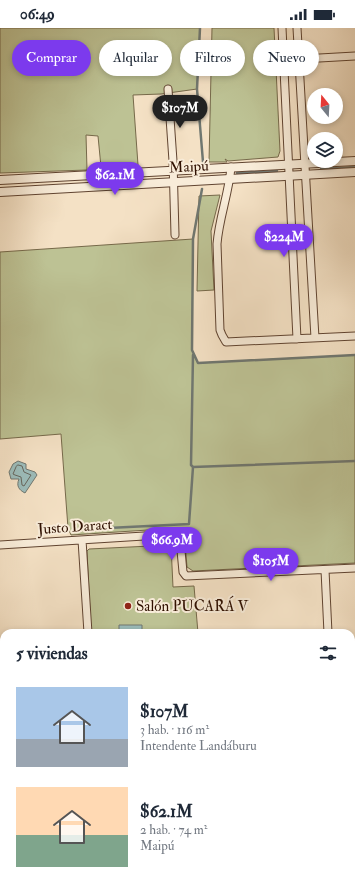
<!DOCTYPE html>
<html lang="es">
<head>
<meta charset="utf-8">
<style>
	body { margin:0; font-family:"IM FELL Double Pica",serif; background:#f6f6f7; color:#1f2937; height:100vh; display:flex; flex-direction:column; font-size:15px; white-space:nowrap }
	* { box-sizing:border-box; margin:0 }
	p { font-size:13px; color:#747a83 }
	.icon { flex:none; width:22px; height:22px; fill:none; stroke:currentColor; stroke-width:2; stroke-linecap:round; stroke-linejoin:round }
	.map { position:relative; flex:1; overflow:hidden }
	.drawer { position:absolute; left:0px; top:601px; width:355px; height:256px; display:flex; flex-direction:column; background:#fff; border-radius:12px 12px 0 0; box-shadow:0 2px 6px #0003 }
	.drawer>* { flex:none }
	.hud { position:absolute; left:12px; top:12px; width:331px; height:36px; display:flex; gap:8px }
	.needle { width:26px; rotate:342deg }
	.controls { position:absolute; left:307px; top:60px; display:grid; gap:8px }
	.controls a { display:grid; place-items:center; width:36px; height:36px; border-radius:50%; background:#fff; box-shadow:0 2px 6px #0003; font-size:20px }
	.price { position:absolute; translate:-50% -34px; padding:0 9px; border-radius:14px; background:#7c3aed; color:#fff; font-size:13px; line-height:26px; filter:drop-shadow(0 1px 2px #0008) }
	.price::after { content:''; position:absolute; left:50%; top:24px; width:12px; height:9px; margin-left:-6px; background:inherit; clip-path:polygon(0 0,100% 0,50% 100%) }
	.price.active { background:#222; color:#fff }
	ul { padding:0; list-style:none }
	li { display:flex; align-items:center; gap:12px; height:100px; padding:0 16px }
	li span { display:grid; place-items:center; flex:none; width:112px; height:80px; border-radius:0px; color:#555 }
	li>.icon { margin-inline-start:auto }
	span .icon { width:48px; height:48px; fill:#fffc; stroke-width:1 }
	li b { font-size:17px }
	h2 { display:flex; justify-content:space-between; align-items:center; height:48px; padding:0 16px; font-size:17px }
	.pill { padding:0 14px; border-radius:18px; background:#fff; box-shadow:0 2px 6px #0003; font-size:14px; line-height:36px }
	.pill.active { background:#7c3aed; color:#fff }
	.status { display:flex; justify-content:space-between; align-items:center; height:28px; padding:0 20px; background:#fff; direction:ltr }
	.status svg { height:11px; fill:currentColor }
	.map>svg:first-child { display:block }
	.green { fill:#bdc294; stroke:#76694a }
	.water { fill:#9cbcba; stroke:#707770 }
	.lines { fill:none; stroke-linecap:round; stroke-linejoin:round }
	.shore { stroke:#66665d; stroke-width:1 }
	.stream { stroke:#707770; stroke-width:2.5 }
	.minor-casing { stroke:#604431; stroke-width:9 }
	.tertiary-casing { stroke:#604431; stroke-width:10 }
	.minor { stroke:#f8ecd9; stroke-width:7 }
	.tertiary { stroke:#f8ecd9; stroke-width:8 }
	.poi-dot { fill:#8f2418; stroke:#f8ecd9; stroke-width:1.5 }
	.labels { text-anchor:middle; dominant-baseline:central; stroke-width:4; stroke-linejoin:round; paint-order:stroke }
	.street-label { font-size:15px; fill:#2f1000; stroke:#f8ecd9 }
	.poi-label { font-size:15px; fill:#2f1000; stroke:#f8ecd9; text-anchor:start }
</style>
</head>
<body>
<div class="status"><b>06:49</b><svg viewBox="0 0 49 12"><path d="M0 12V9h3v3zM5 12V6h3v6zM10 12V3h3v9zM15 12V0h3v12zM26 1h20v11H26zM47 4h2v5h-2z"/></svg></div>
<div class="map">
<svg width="355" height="857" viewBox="0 0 355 857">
	<rect width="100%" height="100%" fill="#f4e1c5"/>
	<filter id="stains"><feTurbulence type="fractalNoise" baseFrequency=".005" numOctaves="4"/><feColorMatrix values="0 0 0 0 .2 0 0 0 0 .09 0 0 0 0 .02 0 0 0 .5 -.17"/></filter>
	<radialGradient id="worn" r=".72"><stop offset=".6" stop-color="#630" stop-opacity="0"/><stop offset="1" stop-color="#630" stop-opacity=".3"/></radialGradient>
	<path class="green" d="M0,0H200L197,61L161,66L133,67L138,137L101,139L98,108L86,107L87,142L0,145Z
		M212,0H274L280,123L278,129L228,133L225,131L227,134H209Z
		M220,167L211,203L214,262L197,263L199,168Z
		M193,211L192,322L198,335L355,327V535L193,543L187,539L184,503L179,500L71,507L68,500L61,406L0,411V224Z
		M171,517L173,559L194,558L198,605H91L87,523L89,521Z"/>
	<path class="water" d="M18,433L26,436V441L35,444L37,447L25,465C19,462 16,458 19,451H11L9,444L13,436Z
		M119,597H142V605H119Z"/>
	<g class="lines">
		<path class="shore" d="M18,437L22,438L24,444L31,447L24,458L22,457L21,449L15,447L13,446L16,439Z"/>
		<path class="stream" d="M200,0L197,61L203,134
			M321,141L355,139
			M237,145L277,143
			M202,161L193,211L192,322L198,335L355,327
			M193,439L355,433
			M88,501L189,496L193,439L191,437L193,327"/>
		<g class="minor-casing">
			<path id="minor" d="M282,0L297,311
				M297,0L315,310
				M284,32L355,28
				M168,61L173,133L175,207
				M231,139C229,165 219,190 217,216L220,302L222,307L226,314L355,308
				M82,512L88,605
				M0,517L176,506L180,512L183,544L186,548L355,540
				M325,542L328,605
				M351,619H355
				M0,638L4,637
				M351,736L355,735
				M0,759H4
				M103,853V857
				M225,853V857
				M320,857L355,855"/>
		</g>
		<g class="tertiary-casing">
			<path id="tertiary" d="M0,152L355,133
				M0,164L355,144"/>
		</g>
		<use href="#minor" class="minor"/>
		<use href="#tertiary" class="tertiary"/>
	</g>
	<circle class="poi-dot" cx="128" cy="578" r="4"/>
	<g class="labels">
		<g class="street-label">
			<text transform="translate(189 139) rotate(-3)">Maipú</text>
			<text transform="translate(75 499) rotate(-4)">Justo Daract</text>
		</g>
		<g class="poi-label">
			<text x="136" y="578">Salón PUCARÁ V</text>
		</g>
	</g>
	<rect width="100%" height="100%" filter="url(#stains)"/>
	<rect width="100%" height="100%" fill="url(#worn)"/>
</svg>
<div class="controls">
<a><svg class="needle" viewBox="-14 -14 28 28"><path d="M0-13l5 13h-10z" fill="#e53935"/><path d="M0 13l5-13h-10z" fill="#747a83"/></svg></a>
<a><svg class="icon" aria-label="layers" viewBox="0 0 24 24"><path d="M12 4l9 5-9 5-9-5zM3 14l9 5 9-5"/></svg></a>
</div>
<b class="price active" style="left:180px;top:101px">$107M</b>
<b class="price" style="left:115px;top:168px">$62.1M</b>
<b class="price" style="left:284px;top:230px">$224M</b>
<b class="price" style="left:172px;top:533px">$66.9M</b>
<b class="price" style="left:271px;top:554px">$105M</b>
<div class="hud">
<a class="pill active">Comprar</a>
<a class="pill">Alquilar</a>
<a class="pill">Filtros</a>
<a class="pill">Nuevo</a>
</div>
<section class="drawer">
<h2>5 viviendas<svg class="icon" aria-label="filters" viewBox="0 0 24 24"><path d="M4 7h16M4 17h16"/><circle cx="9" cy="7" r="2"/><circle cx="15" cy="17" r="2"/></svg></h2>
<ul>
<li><span style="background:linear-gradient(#a9c7e8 65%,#9aa5b1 0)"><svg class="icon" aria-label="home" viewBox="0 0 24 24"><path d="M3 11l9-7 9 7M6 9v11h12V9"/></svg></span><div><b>$107M</b><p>3 hab. · 116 m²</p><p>Intendente Landáburu</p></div></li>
<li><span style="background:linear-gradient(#ffd9b3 60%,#7fa58c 0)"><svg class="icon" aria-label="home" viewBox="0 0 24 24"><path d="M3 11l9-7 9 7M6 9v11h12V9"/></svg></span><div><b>$62.1M</b><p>2 hab. · 74 m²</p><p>Maipú</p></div></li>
</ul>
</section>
</div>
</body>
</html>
